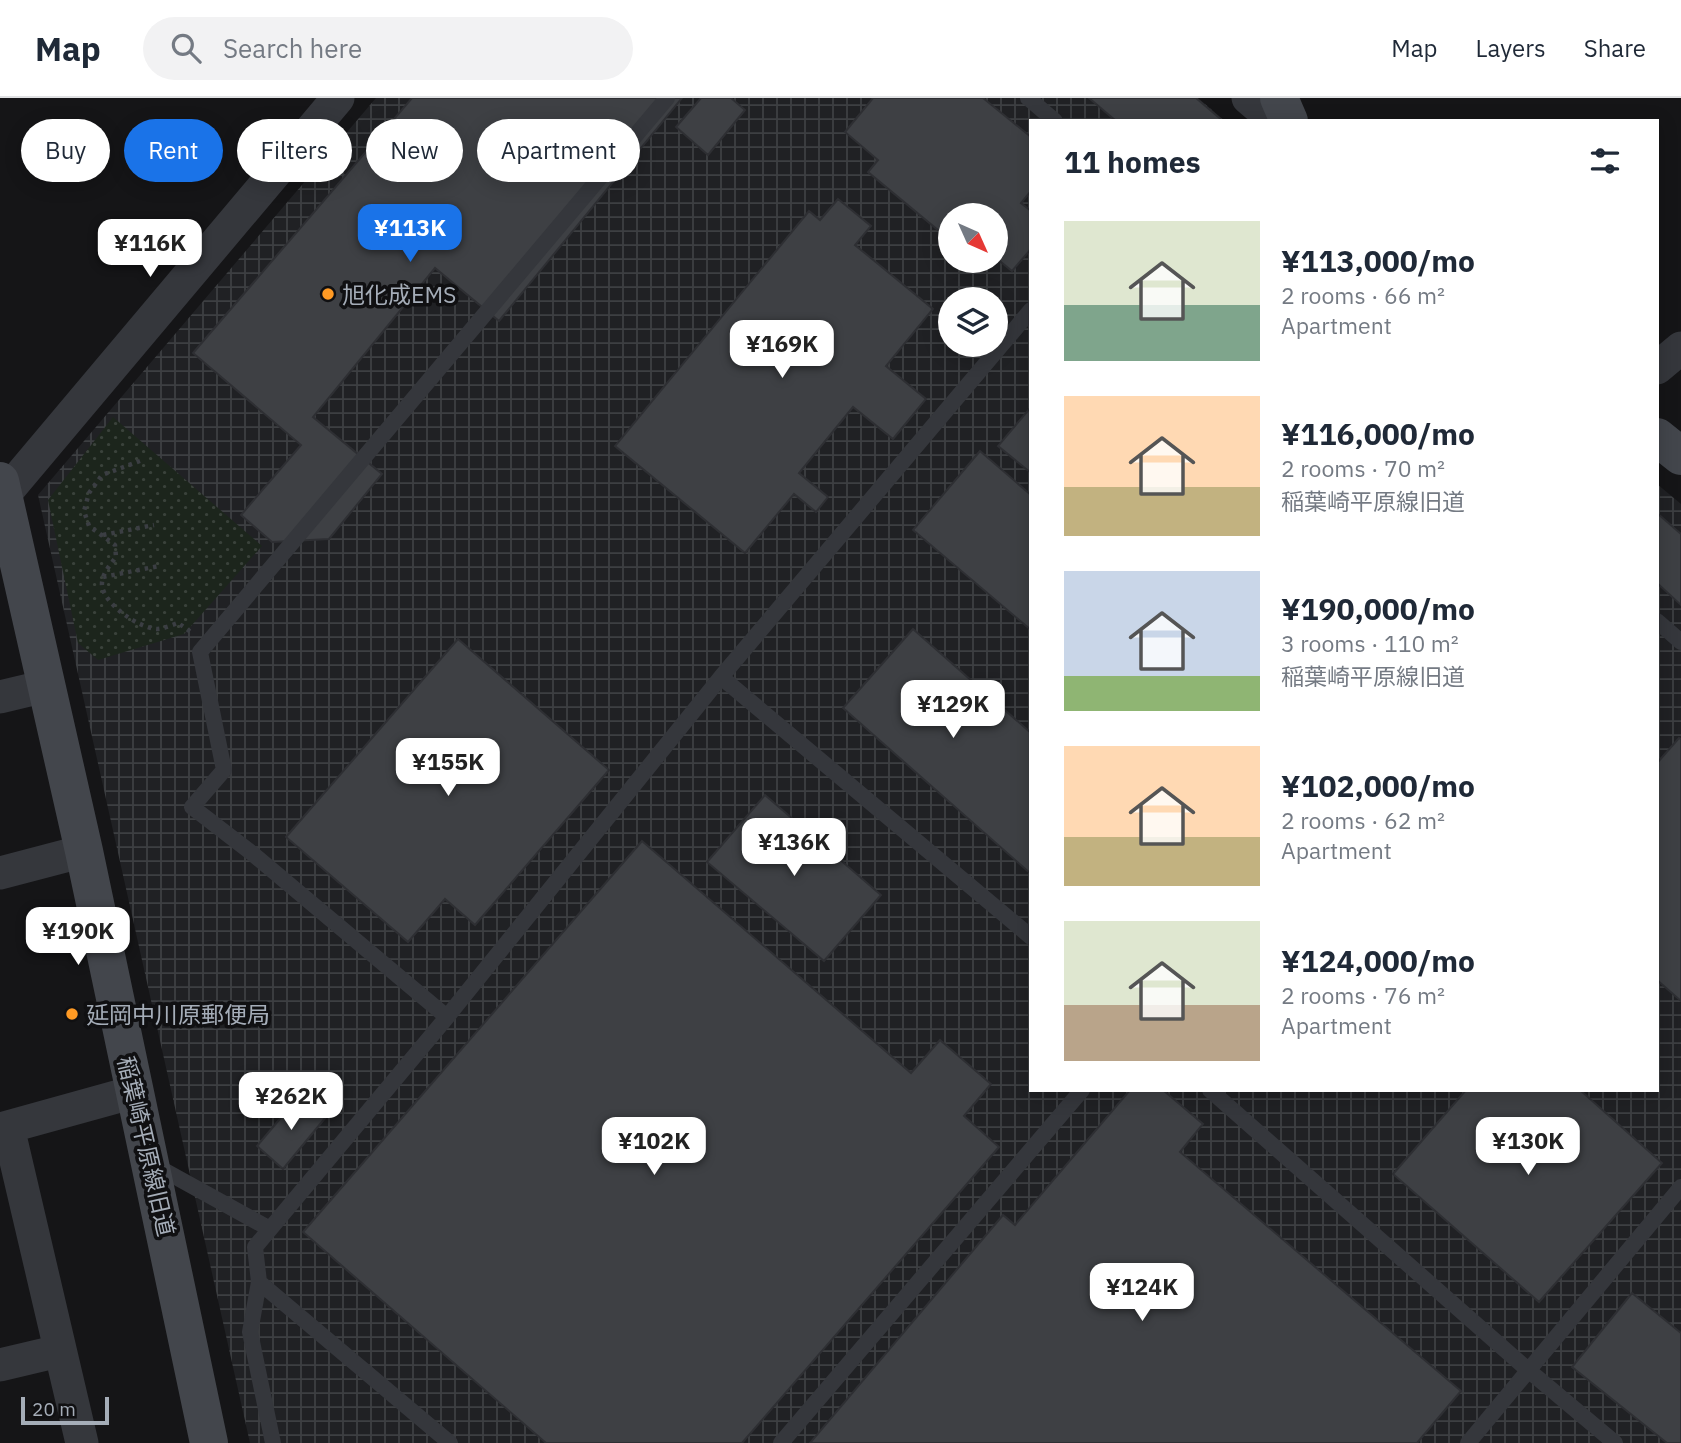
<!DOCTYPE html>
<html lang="en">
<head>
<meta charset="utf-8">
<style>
	body { margin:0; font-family:"IBM Plex Sans","Noto Sans JP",sans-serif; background:#f2f2f3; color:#1f2937; height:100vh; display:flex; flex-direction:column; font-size:26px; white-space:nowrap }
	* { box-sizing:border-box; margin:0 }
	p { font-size:23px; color:#747a83 }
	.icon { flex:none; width:38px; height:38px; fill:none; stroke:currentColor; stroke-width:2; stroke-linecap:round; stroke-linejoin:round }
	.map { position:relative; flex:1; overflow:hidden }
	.drawer { position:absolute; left:1029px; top:21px; width:630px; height:973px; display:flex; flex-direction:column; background:#fff; border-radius:0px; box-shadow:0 4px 18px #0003 }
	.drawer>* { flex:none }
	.banner { position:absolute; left:21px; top:21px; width:665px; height:63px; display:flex; gap:14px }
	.needle { width:46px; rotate:135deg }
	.controls { position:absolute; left:938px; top:105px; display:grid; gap:14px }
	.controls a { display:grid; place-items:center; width:70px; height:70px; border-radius:50%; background:#fff; box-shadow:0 4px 18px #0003; font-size:35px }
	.scale { position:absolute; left:21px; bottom:18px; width:88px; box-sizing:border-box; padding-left:7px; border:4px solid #a5adb8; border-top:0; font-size:19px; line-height:24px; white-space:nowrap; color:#a5adb8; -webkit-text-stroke:5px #101012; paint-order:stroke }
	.price { position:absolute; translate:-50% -60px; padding:0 16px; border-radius:14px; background:#fff; color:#222; font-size:23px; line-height:46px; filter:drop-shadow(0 2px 4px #0008) }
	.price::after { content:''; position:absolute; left:50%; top:42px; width:21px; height:16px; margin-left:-10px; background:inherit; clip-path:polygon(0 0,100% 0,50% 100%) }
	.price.selected { background:#1a73e8; color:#fff }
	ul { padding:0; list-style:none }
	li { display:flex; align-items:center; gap:21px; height:175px; padding:0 35px }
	li span { display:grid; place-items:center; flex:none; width:196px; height:140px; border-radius:0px; color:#555 }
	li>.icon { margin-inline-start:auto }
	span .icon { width:84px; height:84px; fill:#fffc; stroke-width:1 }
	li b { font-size:30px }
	h2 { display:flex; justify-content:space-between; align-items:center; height:84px; padding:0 35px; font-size:30px }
	.chip { padding:0 24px; border-radius:32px; background:#fff; box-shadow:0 4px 18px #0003; font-size:24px; line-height:63px }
	.chip.selected { background:#1a73e8; color:#fff }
	header { display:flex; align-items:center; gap:42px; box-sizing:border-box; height:98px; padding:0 35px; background:#fff; border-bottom:2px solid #e0e1e3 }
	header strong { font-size:33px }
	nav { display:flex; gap:38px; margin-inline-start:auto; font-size:24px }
	.search { width:490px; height:63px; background:#f2f2f3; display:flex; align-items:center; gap:18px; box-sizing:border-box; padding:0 24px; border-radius:38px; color:#747a83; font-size:26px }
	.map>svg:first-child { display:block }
	.industrial { fill:url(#industrial-grid); fill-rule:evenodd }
	.grass { fill:url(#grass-dots) }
	.building { fill:#3e4044; stroke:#2e2f33; stroke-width:2 }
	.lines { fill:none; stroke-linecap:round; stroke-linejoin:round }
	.path { stroke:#3b3e43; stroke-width:4.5; stroke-dasharray:3.5 5; stroke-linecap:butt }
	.lane { stroke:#35373c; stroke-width:16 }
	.street { stroke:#35373c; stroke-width:33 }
	.secondary { stroke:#43464c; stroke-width:38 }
	.poi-dot { fill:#ff9a24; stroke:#101012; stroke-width:2.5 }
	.labels { text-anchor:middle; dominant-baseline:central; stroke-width:7; stroke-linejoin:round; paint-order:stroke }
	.poi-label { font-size:23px; fill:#a5adb8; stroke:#101012; text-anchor:start }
	.street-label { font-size:23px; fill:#a5adb8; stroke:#101012 }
</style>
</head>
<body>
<header>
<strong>Map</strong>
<div class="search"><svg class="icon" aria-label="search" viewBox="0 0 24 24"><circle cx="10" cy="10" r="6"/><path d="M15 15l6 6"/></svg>Search here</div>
<nav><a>Map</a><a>Layers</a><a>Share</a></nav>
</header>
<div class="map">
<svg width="1681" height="1345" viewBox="0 0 1681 1345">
	<defs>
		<pattern id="industrial-grid" width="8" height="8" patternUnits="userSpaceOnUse" patternTransform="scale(1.75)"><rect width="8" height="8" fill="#202124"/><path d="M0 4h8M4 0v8" fill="none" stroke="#3d3f42"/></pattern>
		<pattern id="grass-dots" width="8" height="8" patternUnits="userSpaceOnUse" patternTransform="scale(1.75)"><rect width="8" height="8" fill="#1c251c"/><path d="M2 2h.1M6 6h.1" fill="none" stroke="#3a423b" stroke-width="1.8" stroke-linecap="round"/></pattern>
	</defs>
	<rect width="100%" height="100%" fill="#151517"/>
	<path class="industrial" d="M376,0H1198L1225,23H1031V992H1657V386L1681,406V1345H250L38,397ZM950,117H996V163H950ZM950,201H996V247H950Z"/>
	<path class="grass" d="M113,319L262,448L184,536L98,562L78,545L48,402Z"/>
	<path class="building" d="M412,0H682L499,223L435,170L313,319L382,376L329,441L272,444L241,417L301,347L193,255Z
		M701,0H731L745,12L708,57L676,29Z
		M873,0H983L1031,39V93L1021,105L1031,113V151L1012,173L996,160V117H950V142L868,74L878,62L845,34Z
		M1089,0H1196L1223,23H1116Z
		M838,101L871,128L855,147L933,211L886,268L926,301L893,341L853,309L799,375L828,399L816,414L794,396L745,455L615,348L809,113L820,122Z
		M1031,309V375L998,348Z
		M980,353L1031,397V532L913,432Z
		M1657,415L1681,436V507L1657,485Z
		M913,531L1031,635V776L843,610Z
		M458,541L609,672L475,827L445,801L408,844L286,739Z
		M1679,640L1681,641V903L1657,882V665Z
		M765,697L881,797L824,863L707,764Z
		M642,743L911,975L940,942L991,986L964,1018L999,1049L742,1345H546L303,1134Z
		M1130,992H1163L1203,1026L1180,1054L1461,1293L1417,1345H810L1003,1117L1015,1127Z
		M1466,992H1580L1662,1065L1539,1204L1393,1076Z
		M300,997L326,1019L283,1071L257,1048Z
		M1632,1195L1681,1235V1345H1667L1572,1269Z"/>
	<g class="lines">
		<path class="path" d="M140,363L102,377L89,395L84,413L89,428L115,447L116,459C110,467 101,477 102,488C105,507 139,530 157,531C163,531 172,527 178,525L191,534
			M103,437L154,427
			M103,479L159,468"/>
		<path class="lane" d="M1028,0L1055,23
			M1657,523L1681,544
			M721,579L1031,839
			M447,919L253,756L192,709L224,672L200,554L667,0
			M1210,992L1528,1272L1615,1345
			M156,1068L270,1131
			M259,1184L250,1234L273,1345
			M450,1345L259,1184L255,1149L447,919L721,579L1031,212
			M781,1345L1082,992
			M1468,1345L1681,1089"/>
		<path class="street" d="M1248,0L1275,23
			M1657,270L1681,250
			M3,398L338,0
			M0,599L46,588
			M0,775L84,753
			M8,1029L82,1345
			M0,1031L134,994
			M0,1267L59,1253"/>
		<path class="secondary" d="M1279,0L1289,23
			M1657,339L1681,358
			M0,383L84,753L209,1345"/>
	</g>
	<g class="poi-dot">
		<circle cx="328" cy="196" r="7"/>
		<circle cx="72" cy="916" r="7"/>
	</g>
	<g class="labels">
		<g class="poi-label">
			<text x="342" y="196">旭化成EMS</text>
			<text x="86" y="916">延岡中川原郵便局</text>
		</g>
		<g class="street-label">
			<text transform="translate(147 1048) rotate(77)">稲葉崎平原線旧道</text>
		</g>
	</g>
</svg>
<div class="controls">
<a><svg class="needle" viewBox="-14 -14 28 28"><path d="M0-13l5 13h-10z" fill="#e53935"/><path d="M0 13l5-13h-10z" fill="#747a83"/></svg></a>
<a><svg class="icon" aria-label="layers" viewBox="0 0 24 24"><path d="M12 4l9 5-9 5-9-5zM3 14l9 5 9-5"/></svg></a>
</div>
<div class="scale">20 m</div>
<b class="price selected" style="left:410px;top:166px">¥113K</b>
<b class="price" style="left:150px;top:181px">¥116K</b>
<b class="price" style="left:782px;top:282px">¥169K</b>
<b class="price" style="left:953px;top:642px">¥129K</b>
<b class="price" style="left:448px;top:700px">¥155K</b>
<b class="price" style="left:794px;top:780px">¥136K</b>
<b class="price" style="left:78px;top:869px">¥190K</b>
<b class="price" style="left:291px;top:1034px">¥262K</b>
<b class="price" style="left:654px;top:1079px">¥102K</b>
<b class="price" style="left:1528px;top:1079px">¥130K</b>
<b class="price" style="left:1142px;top:1225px">¥124K</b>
<div class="banner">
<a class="chip">Buy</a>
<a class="chip selected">Rent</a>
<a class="chip">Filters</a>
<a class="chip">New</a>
<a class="chip">Apartment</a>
</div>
<section class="drawer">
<h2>11 homes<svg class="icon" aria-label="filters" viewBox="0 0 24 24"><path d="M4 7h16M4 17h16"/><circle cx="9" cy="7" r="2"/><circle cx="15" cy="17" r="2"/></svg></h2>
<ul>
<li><span style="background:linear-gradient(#dfe7d0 60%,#7fa58c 0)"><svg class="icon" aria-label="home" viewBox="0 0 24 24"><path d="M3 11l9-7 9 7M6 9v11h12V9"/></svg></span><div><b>¥113,000/mo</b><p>2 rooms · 66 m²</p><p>Apartment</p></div></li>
<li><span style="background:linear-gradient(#ffd9b3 65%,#c2b280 0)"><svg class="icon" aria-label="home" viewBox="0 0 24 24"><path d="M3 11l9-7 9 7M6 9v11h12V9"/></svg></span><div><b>¥116,000/mo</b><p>2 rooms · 70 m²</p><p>稲葉崎平原線旧道</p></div></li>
<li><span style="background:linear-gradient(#c9d6e8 75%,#8fb573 0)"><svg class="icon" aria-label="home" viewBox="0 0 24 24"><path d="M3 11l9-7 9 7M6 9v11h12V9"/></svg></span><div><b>¥190,000/mo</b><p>3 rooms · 110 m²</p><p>稲葉崎平原線旧道</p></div></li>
<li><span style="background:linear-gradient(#ffd9b3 65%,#c2b280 0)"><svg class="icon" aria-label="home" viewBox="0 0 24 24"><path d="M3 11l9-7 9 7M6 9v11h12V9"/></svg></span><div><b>¥102,000/mo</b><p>2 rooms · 62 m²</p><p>Apartment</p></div></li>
<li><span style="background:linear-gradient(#dfe7d0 60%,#b9a48a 0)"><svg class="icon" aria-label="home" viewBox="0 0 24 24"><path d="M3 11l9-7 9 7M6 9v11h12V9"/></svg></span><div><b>¥124,000/mo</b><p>2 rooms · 76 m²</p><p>Apartment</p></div></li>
</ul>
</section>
</div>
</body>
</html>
